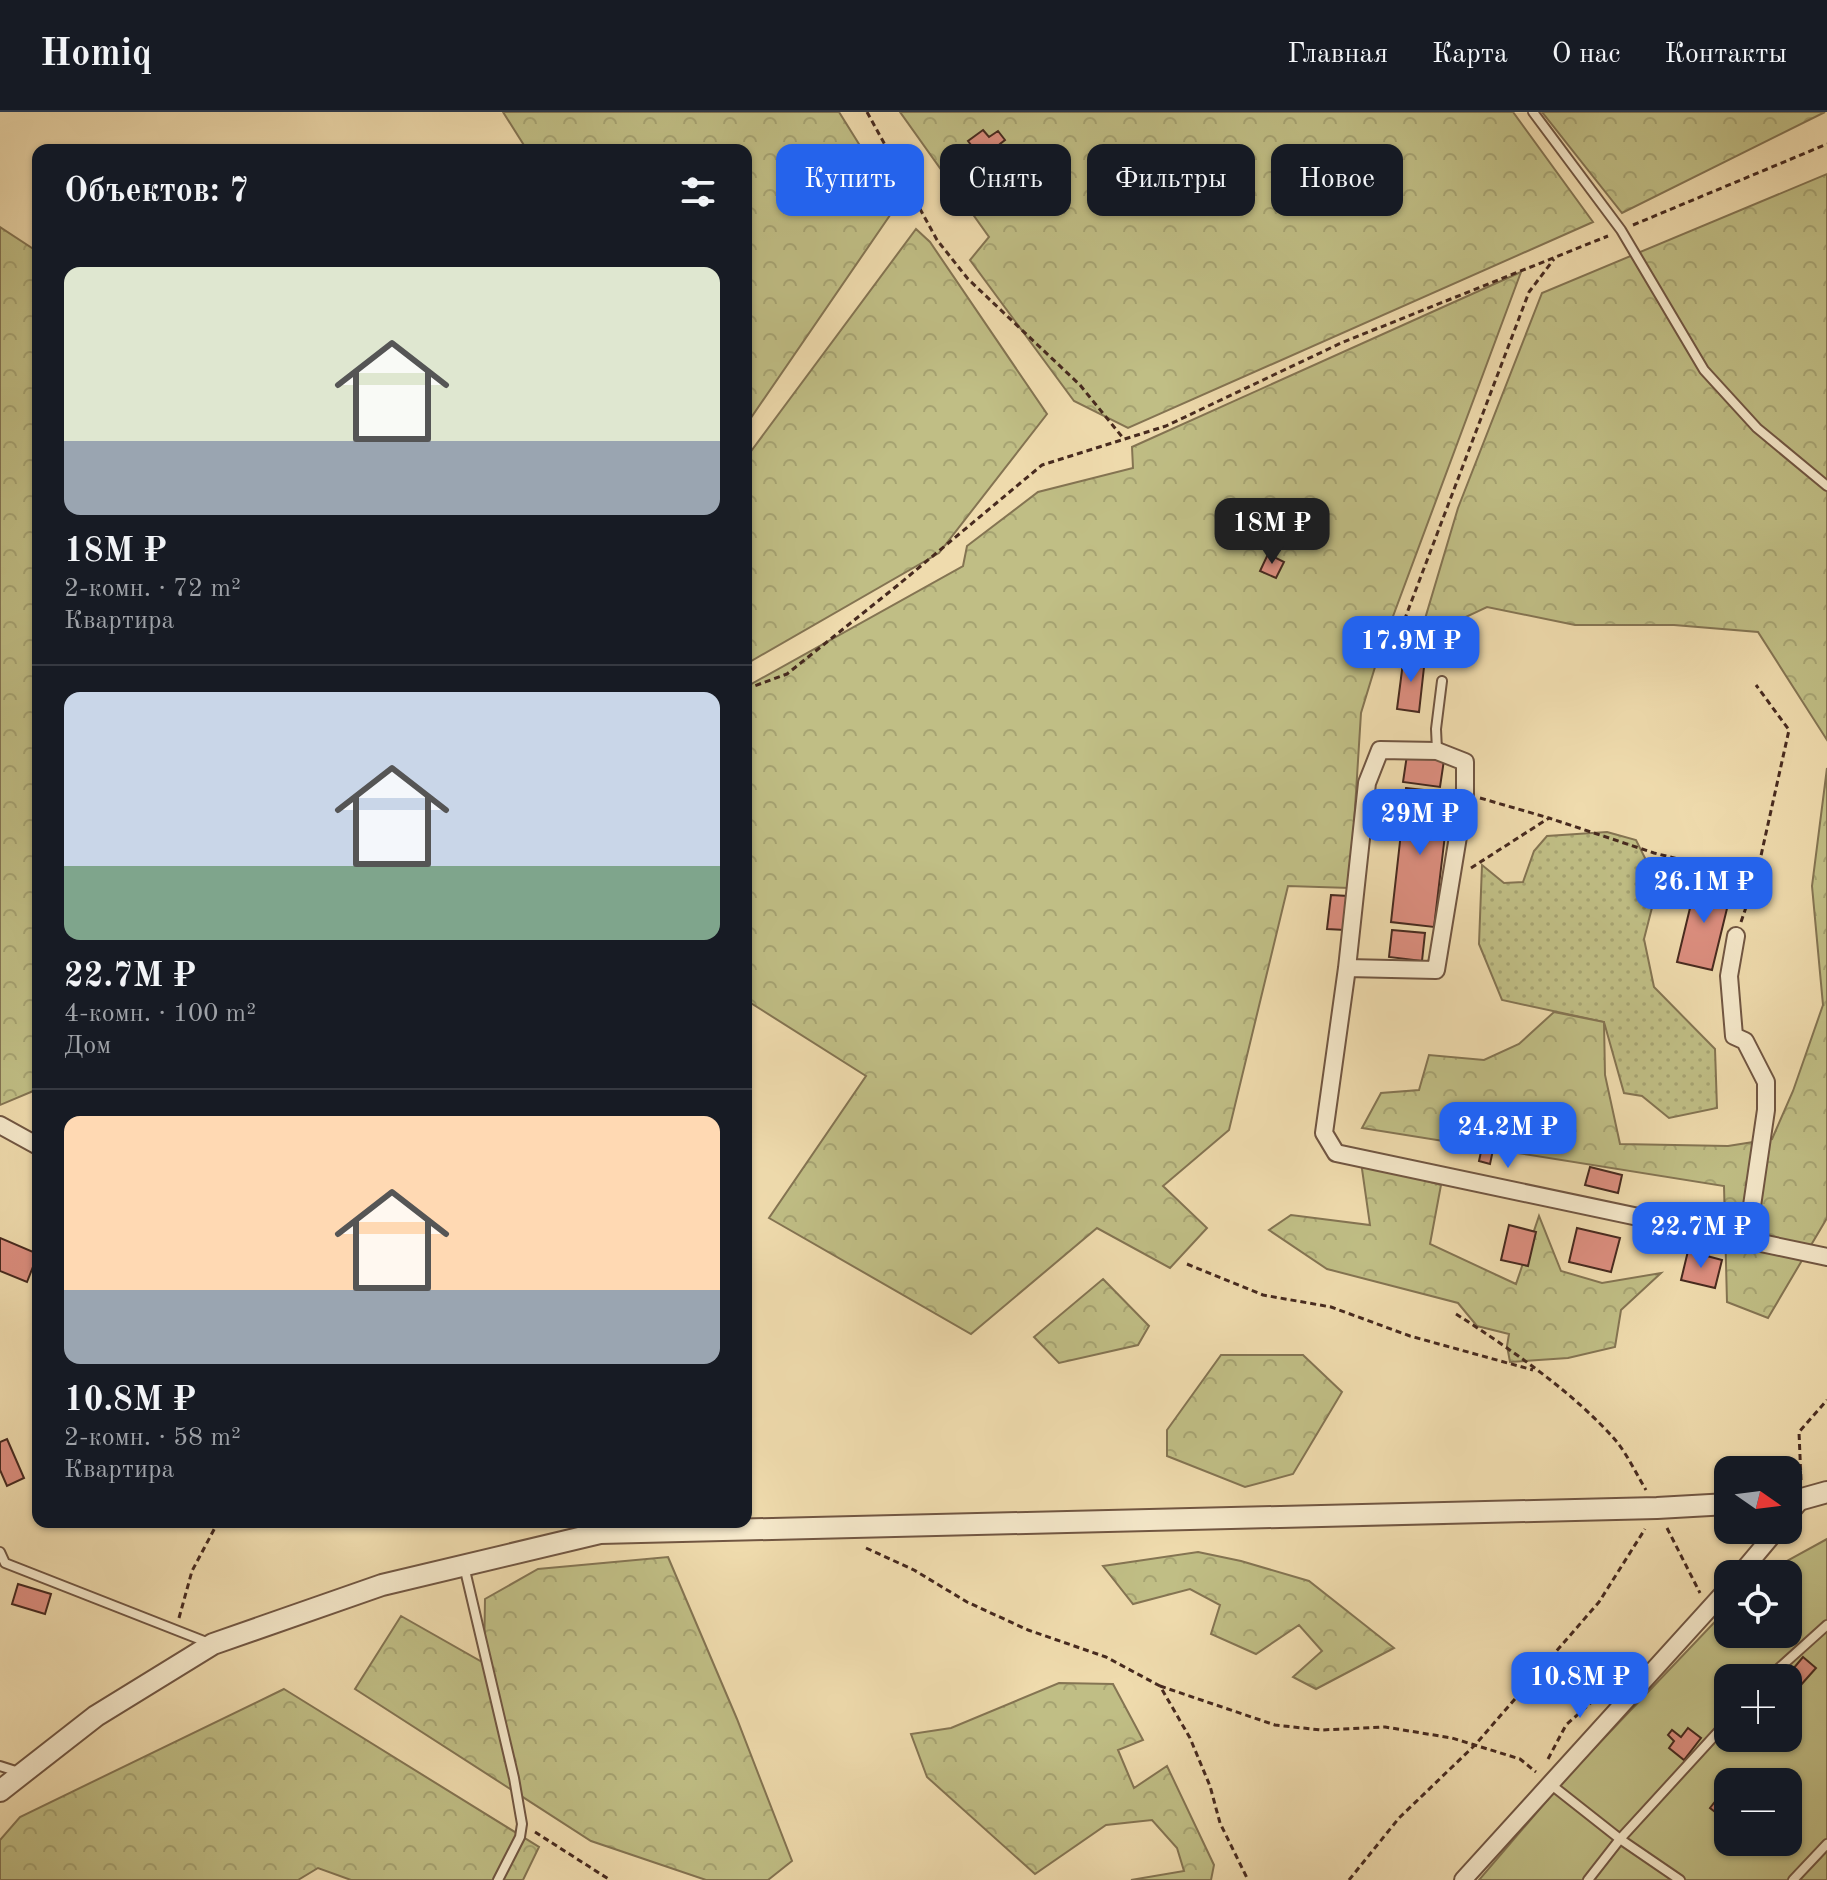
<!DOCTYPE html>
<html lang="ru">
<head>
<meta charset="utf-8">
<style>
	body { margin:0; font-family:"Old Standard TT",serif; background:#20242c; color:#f1f3f6; height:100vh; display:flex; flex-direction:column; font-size:30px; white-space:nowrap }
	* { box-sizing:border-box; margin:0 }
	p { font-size:26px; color:#9ea1a6 }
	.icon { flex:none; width:44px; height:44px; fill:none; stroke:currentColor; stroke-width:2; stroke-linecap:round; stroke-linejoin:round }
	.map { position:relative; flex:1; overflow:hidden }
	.sheet { position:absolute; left:32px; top:32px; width:720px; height:1384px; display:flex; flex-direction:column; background:#171b24; border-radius:16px; box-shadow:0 2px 6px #0004 }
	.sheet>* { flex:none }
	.top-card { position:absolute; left:776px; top:32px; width:760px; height:72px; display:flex; gap:16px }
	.needle { width:52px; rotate:104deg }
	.tools { position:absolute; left:1714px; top:1344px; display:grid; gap:16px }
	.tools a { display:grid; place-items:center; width:88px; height:88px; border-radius:16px; background:#171b24; box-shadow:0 2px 6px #0004; font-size:40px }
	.price { position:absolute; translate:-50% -68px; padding:0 18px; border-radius:16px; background:#2563eb; color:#fff; font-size:26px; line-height:52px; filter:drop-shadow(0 2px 4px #0008) }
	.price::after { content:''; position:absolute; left:50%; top:48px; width:24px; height:18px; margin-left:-12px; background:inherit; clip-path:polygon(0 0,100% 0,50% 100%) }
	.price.on { background:#222; color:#fff }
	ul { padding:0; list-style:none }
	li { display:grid; align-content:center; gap:16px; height:424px; padding:0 32px }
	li+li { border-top:2px solid #363941 }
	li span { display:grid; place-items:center; height:248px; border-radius:16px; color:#555 }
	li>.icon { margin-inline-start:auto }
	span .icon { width:144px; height:144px; fill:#fffc; stroke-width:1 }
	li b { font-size:34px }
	h2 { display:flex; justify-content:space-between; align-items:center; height:96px; padding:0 32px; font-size:34px }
	.pill { padding:0 28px; border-radius:16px; background:#171b24; box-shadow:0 2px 6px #0004; font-size:28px; line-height:72px }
	.pill.on { background:#2563eb; color:#fff }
	header { display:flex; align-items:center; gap:48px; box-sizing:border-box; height:112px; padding:0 40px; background:#171b24; border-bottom:2px solid #363941 }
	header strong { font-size:38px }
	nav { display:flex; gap:44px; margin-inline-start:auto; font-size:28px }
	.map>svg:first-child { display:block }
	.grass { fill:url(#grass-dots); stroke:#847452; stroke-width:2 }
	.forest { fill:url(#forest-crowns); stroke:#847452; stroke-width:2 }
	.garden { fill:#c0be85; stroke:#847452; stroke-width:2; fill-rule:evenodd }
	.building { fill:#dc8e7f; stroke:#472a1f; stroke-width:2 }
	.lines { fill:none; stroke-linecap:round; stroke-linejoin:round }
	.service-casing { stroke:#715642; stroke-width:12 }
	.minor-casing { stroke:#715642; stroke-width:20 }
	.tertiary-casing { stroke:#715642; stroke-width:24 }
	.path { stroke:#472a1f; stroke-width:3; stroke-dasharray:6 4; stroke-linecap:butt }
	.service { stroke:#f5e8ca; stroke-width:8 }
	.minor { stroke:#f5e8ca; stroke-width:16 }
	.tertiary { stroke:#f5e8ca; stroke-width:20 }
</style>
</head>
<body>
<header>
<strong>Homiq</strong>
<nav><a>Главная</a><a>Карта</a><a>О нас</a><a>Контакты</a></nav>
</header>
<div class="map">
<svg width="1827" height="1768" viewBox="0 0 1827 1768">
	<defs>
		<pattern id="grass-dots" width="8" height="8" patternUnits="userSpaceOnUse" patternTransform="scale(2)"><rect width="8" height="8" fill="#c0be85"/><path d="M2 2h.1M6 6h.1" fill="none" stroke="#a6a372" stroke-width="1.8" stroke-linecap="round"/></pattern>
		<pattern id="forest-crowns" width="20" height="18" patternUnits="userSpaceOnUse" patternTransform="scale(2)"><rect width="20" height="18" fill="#c0be85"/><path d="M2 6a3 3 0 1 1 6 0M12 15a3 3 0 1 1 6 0" fill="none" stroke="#a6a372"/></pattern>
	</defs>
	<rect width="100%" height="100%" fill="#efdbad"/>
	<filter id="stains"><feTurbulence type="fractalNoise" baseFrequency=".0025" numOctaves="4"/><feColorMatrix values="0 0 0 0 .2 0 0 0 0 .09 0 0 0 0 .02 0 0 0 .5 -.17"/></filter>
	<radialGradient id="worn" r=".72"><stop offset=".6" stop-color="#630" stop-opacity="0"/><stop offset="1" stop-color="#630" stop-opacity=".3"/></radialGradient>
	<path class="grass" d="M1607,720L1636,728L1658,772L1644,827L1654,875L1715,937L1717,996L1669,1006L1642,984L1624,981L1604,910L1502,888L1479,832L1482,753L1504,771L1523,770L1534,739L1547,724Z"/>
	<path class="forest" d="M503,0H839L897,93L746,313V38H527Z
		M900,0H1513L1593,110L1128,316L1074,289L970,148L989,125Z
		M1542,0H1825L1622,101Z
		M1827,62V628L1758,520L1674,513H1575L1487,495L1419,527L1458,396L1542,181Z
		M0,115L38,140V977L0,993Z
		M916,117L930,130L1047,302L939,441L746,552V346Z
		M1521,160L1379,542L1361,601L1350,776L1288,774L1229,1018L1163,1074L1207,1116L1170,1156L1097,1116L971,1222L769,1106L866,964L746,888V575L963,454L967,434L1038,380L1133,356L1132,335Z
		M1827,656V1106L1768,1206L1727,1190L1724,1074L1362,1016L1381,981L1419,978L1429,943L1484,948L1519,932L1554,900L1604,910L1605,963L1620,1032L1728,1034L1772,1027L1793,979L1823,893L1812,774Z
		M1361,1050L1441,1073L1430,1132L1516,1172L1539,1104L1561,1159L1602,1171L1661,1161L1621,1198L1615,1235L1568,1246L1510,1250L1507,1234L1509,1222L1477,1214L1458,1191L1327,1157L1269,1118L1291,1103L1370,1113Z
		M1103,1167L1149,1214L1138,1233L1059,1251L1034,1225Z
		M1221,1243H1303L1342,1280L1293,1362L1245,1375L1167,1344V1318Z
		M1198,1440L1241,1449L1309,1469L1394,1536L1316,1577L1293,1565L1322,1539L1299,1513L1256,1542L1211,1522L1220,1493L1190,1477L1133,1492L1103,1454Z
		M668,1445L737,1607L792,1749L768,1768H706L591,1729L355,1577L401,1504L484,1551L485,1487L538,1457Z
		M1059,1571L1113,1572L1143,1628L1118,1638L1134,1676L1167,1654L1214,1753L1211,1768H1131L1184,1759L1177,1736L1152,1708L1106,1713L1035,1762L927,1665L911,1622L951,1616Z
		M284,1577L539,1735L523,1768H351L318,1756L298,1768H0V1728L20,1705Z"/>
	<path class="garden" d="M1827,1427V1768H1479L1568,1664L1728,1496V1522H1788V1462H1763ZM1728,1566H1788V1626H1728ZM1728,1670H1788V1730H1728Z"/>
	<path class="building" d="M983,18L989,25L998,19L1005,28L1000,32L1004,37L985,51L968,29Z
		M1268,442L1284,450L1276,466L1260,459Z
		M1404,543L1425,546L1419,600L1397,597Z
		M1407,643L1444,648L1440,675L1403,670Z
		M1406,676L1450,681L1434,815L1391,810Z
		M1697,767L1732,776L1712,858L1677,850Z
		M1331,783L1348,784L1345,818L1327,817Z
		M1392,818L1425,821L1422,849L1389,845Z
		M1482,1035L1493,1038L1490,1052L1479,1049Z
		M1590,1055L1622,1063L1618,1081L1585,1073Z
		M1509,1113L1536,1120L1528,1154L1501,1148Z
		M1577,1116L1620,1126L1611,1160L1569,1150Z
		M0,1126L38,1142L27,1170L0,1159Z
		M1688,1139L1722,1148L1715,1176L1681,1168Z
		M7,1327L24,1366L7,1374L0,1358V1330Z
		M18,1472L51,1482L45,1502L12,1492Z
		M1803,1545L1816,1556L1800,1574L1788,1563Z
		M1688,1616L1701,1626L1684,1648L1669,1636L1674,1629L1668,1623L1672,1618L1681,1625Z
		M1728,1673V1710L1710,1696Z"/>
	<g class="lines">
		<g class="service-casing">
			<path id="service" d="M1533,0L1621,118L1704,258L1757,316L1827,374
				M1437,638L1436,617L1442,569
				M0,1440L5,1451L209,1531
				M464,1454L514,1666L522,1712L520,1725L498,1768
				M1768,1566L1827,1513
				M0,1654L22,1661
				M1549,1671L1620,1727L1680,1768
				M1588,1768L1620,1727L1728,1609
				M1793,1768L1827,1732"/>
		</g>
		<g class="minor-casing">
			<path id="minor" d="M1736,824L1729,864L1734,924L1745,929L1766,970V998L1747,1128
				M1347,856L1436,858L1465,682V650L1437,639L1380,638L1367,671L1347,856L1324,1021L1336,1041L1827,1145
				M0,1013L38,1034
				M1788,1404L1802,1387
				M587,1410L600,1421
				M1740,1462L1777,1418
				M1463,1768L1728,1476"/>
		</g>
		<g class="tertiary-casing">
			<path id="tertiary" d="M1788,1388L1802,1387L1827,1380
				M0,1679L96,1604L213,1532L382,1473L600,1421L1657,1396L1728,1392"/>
		</g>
		<path class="path" d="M867,0L937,128L968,167L1080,273L1123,326
			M1633,113L1827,32
			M1441,555L1440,545L1396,530L1529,180L1554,147
			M746,577L787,562L898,473L1042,353L1166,314L1341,231L1608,124
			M1480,686L1549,706
			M1471,756L1549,706L1654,741L1756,766
			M1741,810L1756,766L1789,618L1756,573
			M1187,1152L1263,1183L1331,1195L1410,1224L1533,1258
			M1456,1202C1509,1236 1576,1282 1617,1330C1628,1344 1637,1363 1646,1378
			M1801,1368L1799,1320L1827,1288
			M1667,1416L1700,1481
			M866,1436L914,1458L967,1490L1028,1518L1106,1545L1160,1574L1190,1626L1210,1674L1220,1711L1248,1768
			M179,1506L192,1459L218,1410
			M1160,1574L1275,1613L1321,1618L1385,1615L1452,1626L1520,1647L1536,1660
			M1548,1647L1566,1613L1633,1553
			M535,1720L610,1768
			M1349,1768L1399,1706L1475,1633L1599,1490L1645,1417"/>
		<use href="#service" class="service"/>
		<use href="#minor" class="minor"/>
		<use href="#tertiary" class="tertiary"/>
	</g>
	<rect width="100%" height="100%" filter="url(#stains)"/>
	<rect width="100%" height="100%" fill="url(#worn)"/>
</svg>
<div class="tools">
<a><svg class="needle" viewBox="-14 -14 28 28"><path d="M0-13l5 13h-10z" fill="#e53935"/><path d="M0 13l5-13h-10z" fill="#9ea1a6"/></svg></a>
<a><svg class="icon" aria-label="locate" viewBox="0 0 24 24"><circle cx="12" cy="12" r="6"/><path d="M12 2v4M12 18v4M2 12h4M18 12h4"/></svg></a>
<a>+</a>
<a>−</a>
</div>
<b class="price on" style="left:1272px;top:454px">18M ₽</b>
<b class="price" style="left:1411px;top:572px">17.9M ₽</b>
<b class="price" style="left:1420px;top:745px">29M ₽</b>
<b class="price" style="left:1704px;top:813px">26.1M ₽</b>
<b class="price" style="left:1508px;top:1058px">24.2M ₽</b>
<b class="price" style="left:1701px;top:1158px">22.7M ₽</b>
<b class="price" style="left:1580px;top:1608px">10.8M ₽</b>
<div class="top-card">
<a class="pill on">Купить</a>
<a class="pill">Снять</a>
<a class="pill">Фильтры</a>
<a class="pill">Новое</a>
</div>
<section class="sheet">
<h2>Объектов: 7<svg class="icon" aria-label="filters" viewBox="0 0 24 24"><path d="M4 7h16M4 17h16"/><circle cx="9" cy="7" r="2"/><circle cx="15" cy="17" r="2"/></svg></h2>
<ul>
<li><span style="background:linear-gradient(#dfe7d0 70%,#9aa5b1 0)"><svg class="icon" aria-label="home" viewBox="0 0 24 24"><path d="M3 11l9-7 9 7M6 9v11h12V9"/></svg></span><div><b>18M ₽</b><p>2-комн. · 72 m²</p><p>Квартира</p></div></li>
<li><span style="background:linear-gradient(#c9d6e8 70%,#7fa58c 0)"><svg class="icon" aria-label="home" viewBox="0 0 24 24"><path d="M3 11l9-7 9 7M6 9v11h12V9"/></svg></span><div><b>22.7M ₽</b><p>4-комн. · 100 m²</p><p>Дом</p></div></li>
<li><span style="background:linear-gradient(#ffd9b3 70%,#9aa5b1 0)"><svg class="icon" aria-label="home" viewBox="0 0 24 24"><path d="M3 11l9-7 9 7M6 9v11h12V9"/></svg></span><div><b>10.8M ₽</b><p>2-комн. · 58 m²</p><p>Квартира</p></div></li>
</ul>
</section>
</div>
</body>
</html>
